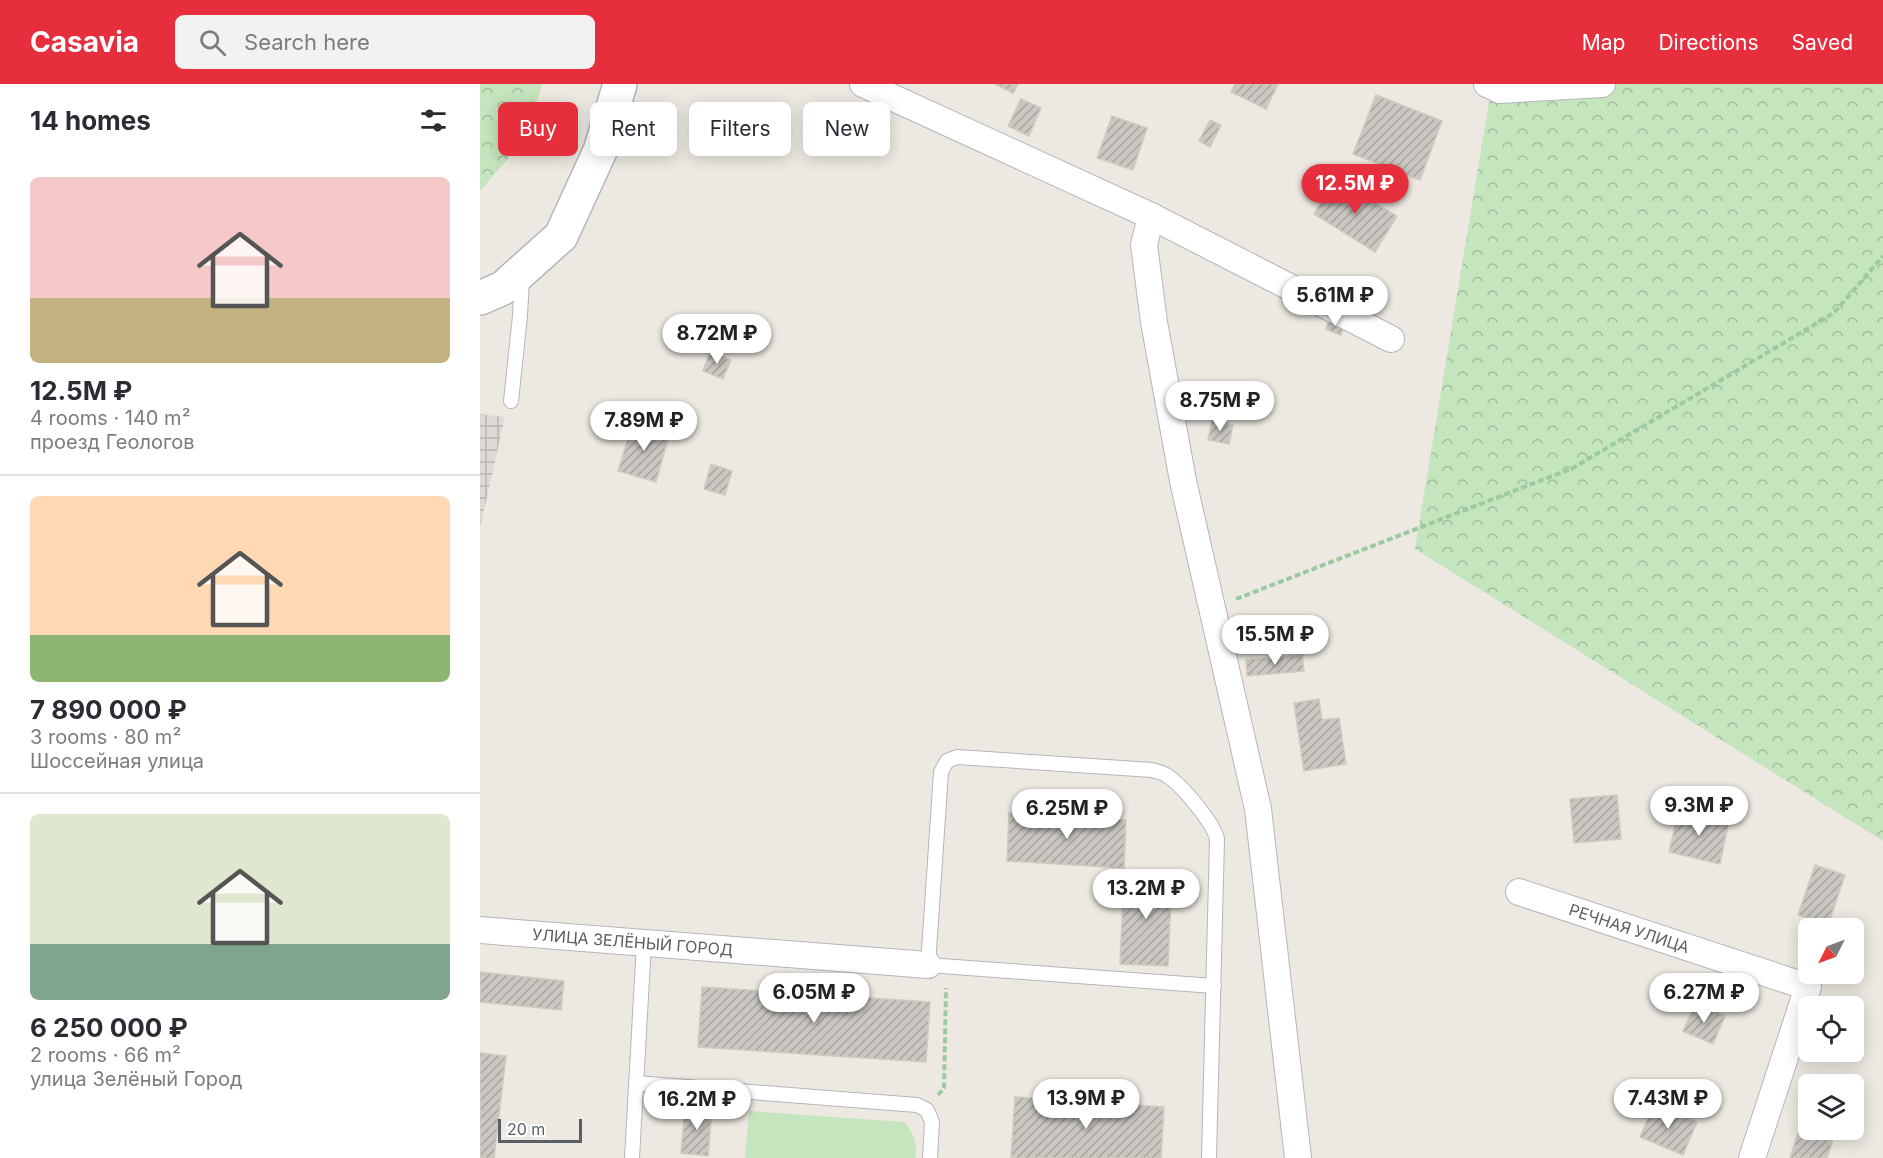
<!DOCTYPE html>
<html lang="en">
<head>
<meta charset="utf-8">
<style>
	body { margin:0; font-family:Inter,sans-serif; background:#f2f2f3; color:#2b2b33; height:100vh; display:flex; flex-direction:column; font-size:22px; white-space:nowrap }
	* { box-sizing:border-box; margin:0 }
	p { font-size:20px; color:#7c7c81 }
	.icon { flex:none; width:33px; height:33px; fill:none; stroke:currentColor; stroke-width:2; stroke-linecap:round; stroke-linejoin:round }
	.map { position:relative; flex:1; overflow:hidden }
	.panel { display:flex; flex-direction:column; background:#fff; width:480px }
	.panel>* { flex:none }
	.hud { position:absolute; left:18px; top:18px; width:570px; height:54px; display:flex; gap:12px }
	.needle { width:39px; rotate:228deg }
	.tools { position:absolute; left:1318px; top:834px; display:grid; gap:12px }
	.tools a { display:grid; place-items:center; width:66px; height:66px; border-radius:9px; background:#fff; box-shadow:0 3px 15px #0003; font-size:30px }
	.scale { position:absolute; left:18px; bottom:15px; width:84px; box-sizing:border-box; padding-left:6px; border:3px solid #5a5f63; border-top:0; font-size:16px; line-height:21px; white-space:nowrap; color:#5a5f63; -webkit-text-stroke:4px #fff; paint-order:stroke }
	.price { position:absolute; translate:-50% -51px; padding:0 14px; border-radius:21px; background:#fff; color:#222; font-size:20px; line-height:39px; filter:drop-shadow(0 2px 3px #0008) }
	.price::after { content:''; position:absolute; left:50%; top:36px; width:18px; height:14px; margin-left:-9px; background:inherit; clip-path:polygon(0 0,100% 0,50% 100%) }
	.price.on { background:#e72e3d; color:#fff }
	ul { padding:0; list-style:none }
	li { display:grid; align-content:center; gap:12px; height:318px; padding:0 30px }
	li+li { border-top:2px solid #e1e1e2 }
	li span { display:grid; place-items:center; height:186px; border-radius:9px; color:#555 }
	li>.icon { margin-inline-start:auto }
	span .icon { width:108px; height:108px; fill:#fffc; stroke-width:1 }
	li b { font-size:26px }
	h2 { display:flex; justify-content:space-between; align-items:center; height:72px; padding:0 30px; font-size:26px }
	.pill { padding:0 21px; border-radius:9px; background:#fff; box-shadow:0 3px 15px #0003; font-size:21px; line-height:54px }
	.pill.on { background:#e72e3d; color:#fff }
	header { display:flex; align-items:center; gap:36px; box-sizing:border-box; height:84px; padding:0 30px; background:#e72e3d; color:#fff }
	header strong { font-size:28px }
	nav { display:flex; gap:33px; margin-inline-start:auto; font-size:21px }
	.search { width:420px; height:54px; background:#f2f2f3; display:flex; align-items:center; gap:15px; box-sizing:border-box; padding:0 21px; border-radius:9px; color:#7c7c81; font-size:22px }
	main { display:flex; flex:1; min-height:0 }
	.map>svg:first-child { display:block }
	.industrial { fill:url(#industrial-grid) }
	.forest { fill:url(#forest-crowns) }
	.green { fill:#c4e5be }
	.building { fill:url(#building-hatch); stroke:#d2cac0; stroke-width:1.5 }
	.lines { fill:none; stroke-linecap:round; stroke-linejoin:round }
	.lane-casing { stroke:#b3b6b9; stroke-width:16 }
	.street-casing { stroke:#b3b6b9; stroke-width:28 }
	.secondary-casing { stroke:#b1b6ba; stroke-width:36 }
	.path { stroke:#9bcaa0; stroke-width:4; stroke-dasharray:6 3; stroke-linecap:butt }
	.lane { stroke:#fff; stroke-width:14 }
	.street { stroke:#fff; stroke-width:26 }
	.secondary { stroke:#fff; stroke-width:33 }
	.labels { text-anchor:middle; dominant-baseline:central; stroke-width:4.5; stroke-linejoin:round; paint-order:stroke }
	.street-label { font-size:16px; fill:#5a5f63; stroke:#fff }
</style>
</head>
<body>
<header>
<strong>Casavia</strong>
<div class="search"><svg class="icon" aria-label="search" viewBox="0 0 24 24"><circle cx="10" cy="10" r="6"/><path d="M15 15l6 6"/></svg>Search here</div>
<nav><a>Map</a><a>Directions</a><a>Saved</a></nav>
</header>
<main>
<section class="panel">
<h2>14 homes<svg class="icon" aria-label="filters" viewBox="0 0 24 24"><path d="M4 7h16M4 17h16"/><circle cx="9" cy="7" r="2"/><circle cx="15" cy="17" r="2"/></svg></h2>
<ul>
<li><span style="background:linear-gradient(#f6c9c9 65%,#c2b280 0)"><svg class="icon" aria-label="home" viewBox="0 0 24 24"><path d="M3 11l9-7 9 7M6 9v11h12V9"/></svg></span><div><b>12.5M ₽</b><p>4 rooms · 140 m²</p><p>проезд Геологов</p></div></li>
<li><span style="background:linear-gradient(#ffd9b3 75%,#8fb573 0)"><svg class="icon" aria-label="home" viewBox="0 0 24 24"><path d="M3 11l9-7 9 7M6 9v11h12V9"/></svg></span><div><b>7 890 000 ₽</b><p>3 rooms · 80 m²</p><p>Шоссейная улица</p></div></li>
<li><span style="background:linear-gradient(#dfe7d0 70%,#7fa58c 0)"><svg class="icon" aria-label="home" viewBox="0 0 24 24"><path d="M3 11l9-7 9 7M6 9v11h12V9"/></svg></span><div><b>6 250 000 ₽</b><p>2 rooms · 66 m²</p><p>улица Зелёный Город</p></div></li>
</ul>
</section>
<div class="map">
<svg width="1403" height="1074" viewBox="0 0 1403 1074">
	<defs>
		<pattern id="industrial-grid" width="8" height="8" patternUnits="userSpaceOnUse" patternTransform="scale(1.5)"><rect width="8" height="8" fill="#dedbd7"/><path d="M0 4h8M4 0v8" fill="none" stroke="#b7b5b2"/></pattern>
		<pattern id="forest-crowns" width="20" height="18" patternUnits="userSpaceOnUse" patternTransform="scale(1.5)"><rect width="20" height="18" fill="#c4e5be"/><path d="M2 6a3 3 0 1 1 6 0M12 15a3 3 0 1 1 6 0" fill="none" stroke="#a2bd9e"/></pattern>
		<pattern id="building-hatch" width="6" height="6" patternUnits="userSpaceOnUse" patternTransform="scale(1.5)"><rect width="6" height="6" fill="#cac6c1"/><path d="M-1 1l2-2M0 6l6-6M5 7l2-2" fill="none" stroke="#a7a4a0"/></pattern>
	</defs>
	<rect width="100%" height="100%" fill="#ede9e2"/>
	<path class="industrial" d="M0,330L25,333L0,444Z"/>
	<path class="forest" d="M0,0H62L48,51L0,107Z
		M1012,0H1403V757L935,465Z"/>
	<path class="green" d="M269,1027L424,1038C434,1049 438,1059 435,1074H265Z"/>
	<path class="building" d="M515,0H538L533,9Z
		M755,0H798L786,25L751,8Z
		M896,11L962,37L940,96L873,70Z
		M541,15L561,24L549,52L528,42Z
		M632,32L667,44L653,86L617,74Z
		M730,36L741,41L730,63L719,57Z
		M855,95L917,132L895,168L834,130Z
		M850,234L865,240L861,251L846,245Z
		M230,268L251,276L243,295L223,287Z
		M732,336L753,341L749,360L728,356Z
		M153,338L190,348L176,398L138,387Z
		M231,380L252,387L245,411L224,405Z
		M822,571L824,587L767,592L766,576Z
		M839,615L842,636L859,634L866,680L824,687L814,619Z
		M1137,711L1141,755L1094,759L1090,715Z
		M1199,725L1249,737L1240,780L1189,768Z
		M529,729L646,736L644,784L527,777Z
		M1335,781L1365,791L1348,841L1318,831Z
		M644,790L692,793L688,882L640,880Z
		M0,888L84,897L81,926L0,918Z
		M222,903L450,918L446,978L218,963Z
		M1216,919L1245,932L1233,960L1203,947Z
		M0,969L26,972L14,1074H0Z
		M535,1013L684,1023L681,1074H531Z
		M1174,1020L1217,1038L1203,1071L1160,1053Z
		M205,1023L232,1025L228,1072L201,1069Z
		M1319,1045L1353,1055L1347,1074H1310Z"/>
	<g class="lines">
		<g class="lane-casing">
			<path id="lane" d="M31,317L40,232L42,194
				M156,999L437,1021L447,1026L452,1038L450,1074
				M152,1074L164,859
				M729,1074L737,755C733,738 701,700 686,691C682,688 677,688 672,686L477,673L467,677L461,688L448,881L734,902"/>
		</g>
		<g class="street-casing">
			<g id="street">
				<path d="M383,0L671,132L911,255"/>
				<path d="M1007,0L1020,6L1122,0"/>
				<path d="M671,132L664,161L674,238L703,397L778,725L818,1074"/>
				<path id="s1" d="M1039,808L1328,903L1272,1074"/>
				<path id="s2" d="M0,846L448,881"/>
			</g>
		</g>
		<g class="secondary-casing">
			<path id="secondary" d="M0,214L23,204L81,152L120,67L140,0"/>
		</g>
		<path class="path" d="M756,515L1093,384L1354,229L1403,172
			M458,1011L464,1004L466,904"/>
		<use href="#lane" class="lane"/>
		<use href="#street" class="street"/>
		<use href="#secondary" class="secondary"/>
	</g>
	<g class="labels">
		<g class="street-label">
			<text stroke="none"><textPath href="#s1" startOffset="116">РЕЧНАЯ УЛИЦА</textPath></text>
			<text stroke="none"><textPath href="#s2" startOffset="153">УЛИЦА ЗЕЛЁНЫЙ ГОРОД</textPath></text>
		</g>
	</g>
</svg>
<div class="tools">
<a><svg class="needle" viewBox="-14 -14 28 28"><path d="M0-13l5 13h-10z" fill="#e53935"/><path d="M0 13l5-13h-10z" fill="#7c7c81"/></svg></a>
<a><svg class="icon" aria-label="locate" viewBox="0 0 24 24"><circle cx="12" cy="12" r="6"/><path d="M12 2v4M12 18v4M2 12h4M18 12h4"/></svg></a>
<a><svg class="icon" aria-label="layers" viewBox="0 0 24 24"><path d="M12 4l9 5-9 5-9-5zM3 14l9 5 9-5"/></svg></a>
</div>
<div class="scale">20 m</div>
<b class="price on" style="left:875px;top:131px">12.5M ₽</b>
<b class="price" style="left:855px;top:243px">5.61M ₽</b>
<b class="price" style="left:237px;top:281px">8.72M ₽</b>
<b class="price" style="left:740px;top:348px">8.75M ₽</b>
<b class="price" style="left:164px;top:368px">7.89M ₽</b>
<b class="price" style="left:795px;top:582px">15.5M ₽</b>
<b class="price" style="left:1219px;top:753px">9.3M ₽</b>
<b class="price" style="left:587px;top:756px">6.25M ₽</b>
<b class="price" style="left:666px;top:836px">13.2M ₽</b>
<b class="price" style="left:334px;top:940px">6.05M ₽</b>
<b class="price" style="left:1224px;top:940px">6.27M ₽</b>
<b class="price" style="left:606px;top:1046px">13.9M ₽</b>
<b class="price" style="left:1188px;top:1046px">7.43M ₽</b>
<b class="price" style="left:217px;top:1047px">16.2M ₽</b>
<div class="hud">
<a class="pill on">Buy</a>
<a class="pill">Rent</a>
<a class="pill">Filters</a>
<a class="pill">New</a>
</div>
</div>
</main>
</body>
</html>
